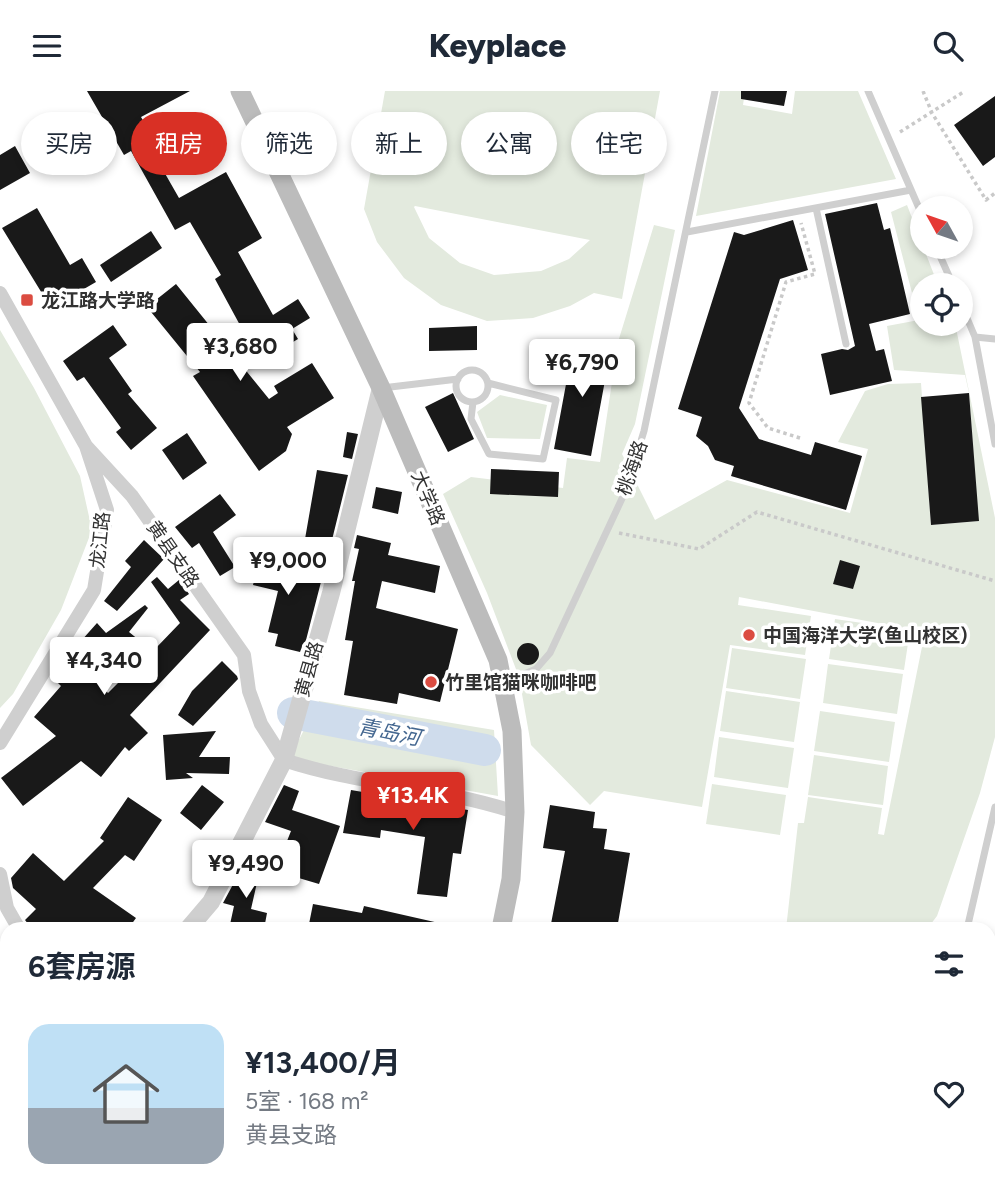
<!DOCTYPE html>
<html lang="zh">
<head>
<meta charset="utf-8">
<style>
	body { margin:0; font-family:Figtree,"Noto Sans SC",sans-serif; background:#f6f6f7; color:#1f2937; height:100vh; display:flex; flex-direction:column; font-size:26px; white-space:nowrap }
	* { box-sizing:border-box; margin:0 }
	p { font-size:23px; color:#747a83 }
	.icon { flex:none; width:38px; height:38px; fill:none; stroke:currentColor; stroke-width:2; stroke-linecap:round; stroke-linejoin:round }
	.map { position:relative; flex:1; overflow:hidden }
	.sheet { position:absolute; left:0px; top:831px; width:996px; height:275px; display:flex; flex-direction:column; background:#fff; border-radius:21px 21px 0 0; box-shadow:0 4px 10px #0003 }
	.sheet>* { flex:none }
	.banner { position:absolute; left:21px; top:21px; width:954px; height:63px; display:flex; gap:14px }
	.needle { width:46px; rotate:310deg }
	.tools { position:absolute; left:910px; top:105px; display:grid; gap:14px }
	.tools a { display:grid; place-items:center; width:63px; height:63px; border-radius:50%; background:#fff; box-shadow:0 4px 10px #0003; font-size:35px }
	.price { position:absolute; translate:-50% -60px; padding:0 16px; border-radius:7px; background:#fff; color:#222; font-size:23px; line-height:46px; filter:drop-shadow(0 2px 4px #0008) }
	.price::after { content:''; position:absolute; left:50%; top:42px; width:21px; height:16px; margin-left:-10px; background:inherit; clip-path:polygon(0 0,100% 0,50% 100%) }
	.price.selected { background:#d93025; color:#fff }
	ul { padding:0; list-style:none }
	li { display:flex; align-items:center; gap:21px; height:175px; padding:0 28px }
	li+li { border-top:2px solid #e0e1e3 }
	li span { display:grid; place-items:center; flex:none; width:196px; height:140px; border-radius:21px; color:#555 }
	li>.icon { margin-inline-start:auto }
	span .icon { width:84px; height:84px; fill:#fffc; stroke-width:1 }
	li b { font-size:30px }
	h2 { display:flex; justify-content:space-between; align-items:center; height:84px; padding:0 28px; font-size:30px }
	.tag { padding:0 24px; border-radius:32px; background:#fff; box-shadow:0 4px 10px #0003; font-size:24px; line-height:63px }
	.tag.selected { background:#d93025; color:#fff }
	header { display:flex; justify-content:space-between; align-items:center; height:91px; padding:0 28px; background:#fff; font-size:32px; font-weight:800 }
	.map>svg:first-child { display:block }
	.green { fill:#e3eade; fill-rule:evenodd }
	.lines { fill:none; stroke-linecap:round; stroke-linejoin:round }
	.river { stroke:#cfdcec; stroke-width:32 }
	.building { fill:#191919; fill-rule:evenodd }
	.path { stroke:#c9c9c9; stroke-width:3.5; stroke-dasharray:3.5 3.5; stroke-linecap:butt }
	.service { stroke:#cfcfcf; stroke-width:7 }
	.pedestrian { stroke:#cfcfcf; stroke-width:10 }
	.minor { stroke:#cfcfcf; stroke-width:14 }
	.tertiary { stroke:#cfcfcf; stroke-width:18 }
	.secondary { stroke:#bcbcbc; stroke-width:19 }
	.poi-dot { fill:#db4c41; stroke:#fff; stroke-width:2.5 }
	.labels { text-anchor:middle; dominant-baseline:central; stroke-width:7; stroke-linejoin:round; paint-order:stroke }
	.poi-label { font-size:19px; font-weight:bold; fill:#323232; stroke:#fff; text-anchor:start }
	.street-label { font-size:19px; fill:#323232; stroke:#fff }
	.water-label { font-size:21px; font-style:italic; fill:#446790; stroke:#fff }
</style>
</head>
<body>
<header><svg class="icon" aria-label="menu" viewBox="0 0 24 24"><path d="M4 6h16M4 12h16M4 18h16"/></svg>Keyplace<svg class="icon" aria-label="search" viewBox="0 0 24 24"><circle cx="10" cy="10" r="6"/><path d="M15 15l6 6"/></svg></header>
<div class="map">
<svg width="995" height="1105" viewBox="0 0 995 1105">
	<rect width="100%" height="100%" fill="#fff"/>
	<path class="green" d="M385,0H660L622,208L594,202L570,215L533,227L487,230L441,214L404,187L377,151L364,118ZM414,116L415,115L590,149L569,168L541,180L494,184L460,172L429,147Z
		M720,0H745L743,14L792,23L795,0H858L896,88L696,125Z
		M907,114L938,194H922V233H954L957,242L995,427V646L980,702L937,825L927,838H786L798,732H804L808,706L882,717L878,743L884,744L925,541L739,506L738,514L811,525L805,564L730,554L702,716L604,700L590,714L531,654L519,586L487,502L443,403L471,386L563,397L567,367L600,371L618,251L654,134L675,139L635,333L622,363L655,429L727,389L850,422L868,358L838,351L865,300L888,293L921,292L931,434L978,430L969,302L965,284L894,279L887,235L919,229L891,121Z
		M0,239L34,297L80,385L92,439L61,519L13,603L0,617Z
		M500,304L547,314L540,348L487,347L477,321Z
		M835,528L910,539L904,579L829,568Z
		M732,557L806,568L800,608L726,597Z
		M828,573L903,583L897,623L823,612Z
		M726,600L800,611L794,651L720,640Z
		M319,610L494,639L498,705L325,674L290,666Z
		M820,620L895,631L889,671L814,660Z
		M719,646L794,657L788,697L714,686Z
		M814,664L888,675L883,714L808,704Z
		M712,693L786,704L780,744L706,733Z"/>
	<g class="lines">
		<path class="river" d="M293,622L485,659"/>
	</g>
	<path class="building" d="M87,0H190L141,26L156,52L194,31L207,54L163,79L179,107L226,81L262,147L238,161L273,224L298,208L310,227L292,238L298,248L273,263L266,252L254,260L215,188L221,184L190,131L175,139L131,60L124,64Z
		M741,0H787L784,15L741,8Z
		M995,5V66L983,75L954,34Z
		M15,55L30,82L0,99V64Z
		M877,112L884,139L890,137L910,223L869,233L876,260L884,258L892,290L830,304L821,263L842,258L848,259L855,255L825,123Z
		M37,117L70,174L82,167L96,191L51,217L2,137Z
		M793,129L808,179L780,188L739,317L759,348L811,364L815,351L862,365L846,419L731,385L734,375L715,369L708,355L696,345L702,326L678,318L734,141L744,144Z
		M151,140L162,157L111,191L100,174Z
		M176,193L269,308L278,302L274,295L312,272L334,307L287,336L292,343L286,360L259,380L193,285L200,281L147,216Z
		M113,234L127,254L109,267L132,300L128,303L157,337L131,359L116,341L121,337L84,286L77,290L63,270Z
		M477,235V259L429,260V237Z
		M574,250L611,257L591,365L554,358Z
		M453,302L474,348L448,361L425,316Z
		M969,302L979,430L931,434L921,306Z
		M347,341L358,343L352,368L343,366Z
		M187,342L207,372L183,389L162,359Z
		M491,378L559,381L558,406L490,403Z
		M317,379L348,384L331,453L305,448Z
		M376,396L402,401L398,423L372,417Z
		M220,403L236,424L213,441L235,476L220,485L199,452L192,457L175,436Z
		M357,444L391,452L388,464L440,475L435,502L382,490L376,517L458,538L440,611L399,602L397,613L344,604L353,550L345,549L355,490H352L359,458L354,457Z
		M144,449L164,468L117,520L104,510L131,476L125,470Z
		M262,457L300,466L297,475L307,478L306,483L322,487L305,553H303L300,561L275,555L278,543L268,541L278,500L253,494Z
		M840,469L860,475L853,498L833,493Z
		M157,486L168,498L179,489L189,503L180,509L210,539L130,624L148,642L129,660L125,656L101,686L81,670L23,715L1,687L56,645L34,626L61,595L53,587L85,554L81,550L97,532L106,542L145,514L148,517L129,541L150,558L153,556L155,558L180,532L151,491ZM100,557L129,581L108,602L82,576Z
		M517 563a11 11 0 1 1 22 0a11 11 0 1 1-22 0Z
		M222,570L237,585L238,588L193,635L178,624L192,600Z
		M216,640L199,666H230L229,683L186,682L193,687L166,689L163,644Z
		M202,694L224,711L201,739L180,722Z
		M284,694L299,700L292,719L340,735L319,793L275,780L291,740L265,731Z
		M351,699L468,719L461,763L453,762L447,806L417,803L425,746L381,739L380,747L343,742Z
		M128,706L162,729L134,770L125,764L93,797L136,827L128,838H32L25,829L36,818L13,797L11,787L33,762L64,790L104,750L100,747Z
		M550,714L595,721L593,737L607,738L604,758L630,762L617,838H550L565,760L543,757Z
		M245,771L261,774L251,818L267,822L264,838H229L234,815L223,812Z
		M313,813L362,822L364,815L439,832V838H308Z"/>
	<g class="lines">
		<path class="path" d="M923,0L932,22L986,109L995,102
			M900,41L965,0
			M800,347L768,337L749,312L786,191L815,183L801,132
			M619,442L699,458L757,421L995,490"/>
		<path class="service" d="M868,0L922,124
			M816,117L846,253
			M687,141L911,99
			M936,156L953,194
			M961,213L975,246L995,353
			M975,246L995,248
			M456 295a16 16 0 1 1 32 0a16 16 0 1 1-32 0Z
			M382,297L458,288
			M473,311L471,328L489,363L543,368L556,309L488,292
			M506,591L536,578L550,562L626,399L644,340L715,0
			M967,838L995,716
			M989,1005L995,1012
			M850,1099L870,1105
			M799,1105L807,1100L818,1099"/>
		<path class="pedestrian" d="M788,1099L796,1105"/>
		<path class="minor" d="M0,202L86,355L107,419L94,499L0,652
			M86,355L132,405L244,564L249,600L261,633L284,669C359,694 440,696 515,721
			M0,783L7,817L19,838
			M400,1099L429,1105"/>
		<path class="tertiary" d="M188,838L211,811L284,669L331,502L381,297
			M0,1003L7,997"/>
		<path class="secondary" d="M240,0L381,297L498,569L512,640L515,721L511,788L501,838
			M445,1105L447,1099"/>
	</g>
	<g class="poi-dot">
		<rect x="20" y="202" width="14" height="14" rx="3.5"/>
		<circle cx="749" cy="544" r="7"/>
		<circle cx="431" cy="591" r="7"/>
	</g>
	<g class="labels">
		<g class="poi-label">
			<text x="41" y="209">龙江路大学路</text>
			<text x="763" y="544">中国海洋大学(鱼山校区)</text>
			<text x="445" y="591">竹里馆猫咪咖啡吧</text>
		</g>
		<g class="street-label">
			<text transform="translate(632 377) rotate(-71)">桃海路</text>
			<text transform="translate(428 407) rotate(67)">大学路</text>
			<text transform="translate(100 449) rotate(-84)">龙江路</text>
			<text transform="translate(173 463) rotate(55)">黄县支路</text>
			<text transform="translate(309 578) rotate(-74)">黄县路</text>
		</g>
		<g class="water-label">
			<text transform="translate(389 641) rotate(11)">青岛河</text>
		</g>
	</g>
</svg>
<div class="tools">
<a><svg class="needle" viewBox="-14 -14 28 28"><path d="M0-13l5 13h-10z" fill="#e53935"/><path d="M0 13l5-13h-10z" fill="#747a83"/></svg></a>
<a><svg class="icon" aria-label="locate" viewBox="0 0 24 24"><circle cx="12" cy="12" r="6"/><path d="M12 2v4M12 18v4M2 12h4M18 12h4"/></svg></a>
</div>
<b class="price" style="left:240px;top:292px">¥3,680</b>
<b class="price" style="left:582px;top:308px">¥6,790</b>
<b class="price" style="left:288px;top:506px">¥9,000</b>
<b class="price" style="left:104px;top:606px">¥4,340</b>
<b class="price selected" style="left:413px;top:741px">¥13.4K</b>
<b class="price" style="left:246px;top:809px">¥9,490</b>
<div class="banner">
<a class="tag">买房</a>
<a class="tag selected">租房</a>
<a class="tag">筛选</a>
<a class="tag">新上</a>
<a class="tag">公寓</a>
<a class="tag">住宅</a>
</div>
<section class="sheet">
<h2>6套房源<svg class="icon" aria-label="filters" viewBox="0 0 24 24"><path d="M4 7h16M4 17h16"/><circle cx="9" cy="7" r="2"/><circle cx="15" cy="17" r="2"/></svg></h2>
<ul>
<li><span style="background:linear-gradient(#bfe0f5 60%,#9aa5b1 0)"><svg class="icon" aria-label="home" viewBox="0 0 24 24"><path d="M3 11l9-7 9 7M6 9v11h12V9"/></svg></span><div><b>¥13,400/月</b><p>5室 · 168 m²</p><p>黄县支路</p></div><svg class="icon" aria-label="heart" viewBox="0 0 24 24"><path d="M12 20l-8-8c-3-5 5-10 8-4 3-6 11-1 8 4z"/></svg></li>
</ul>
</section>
</div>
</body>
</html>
